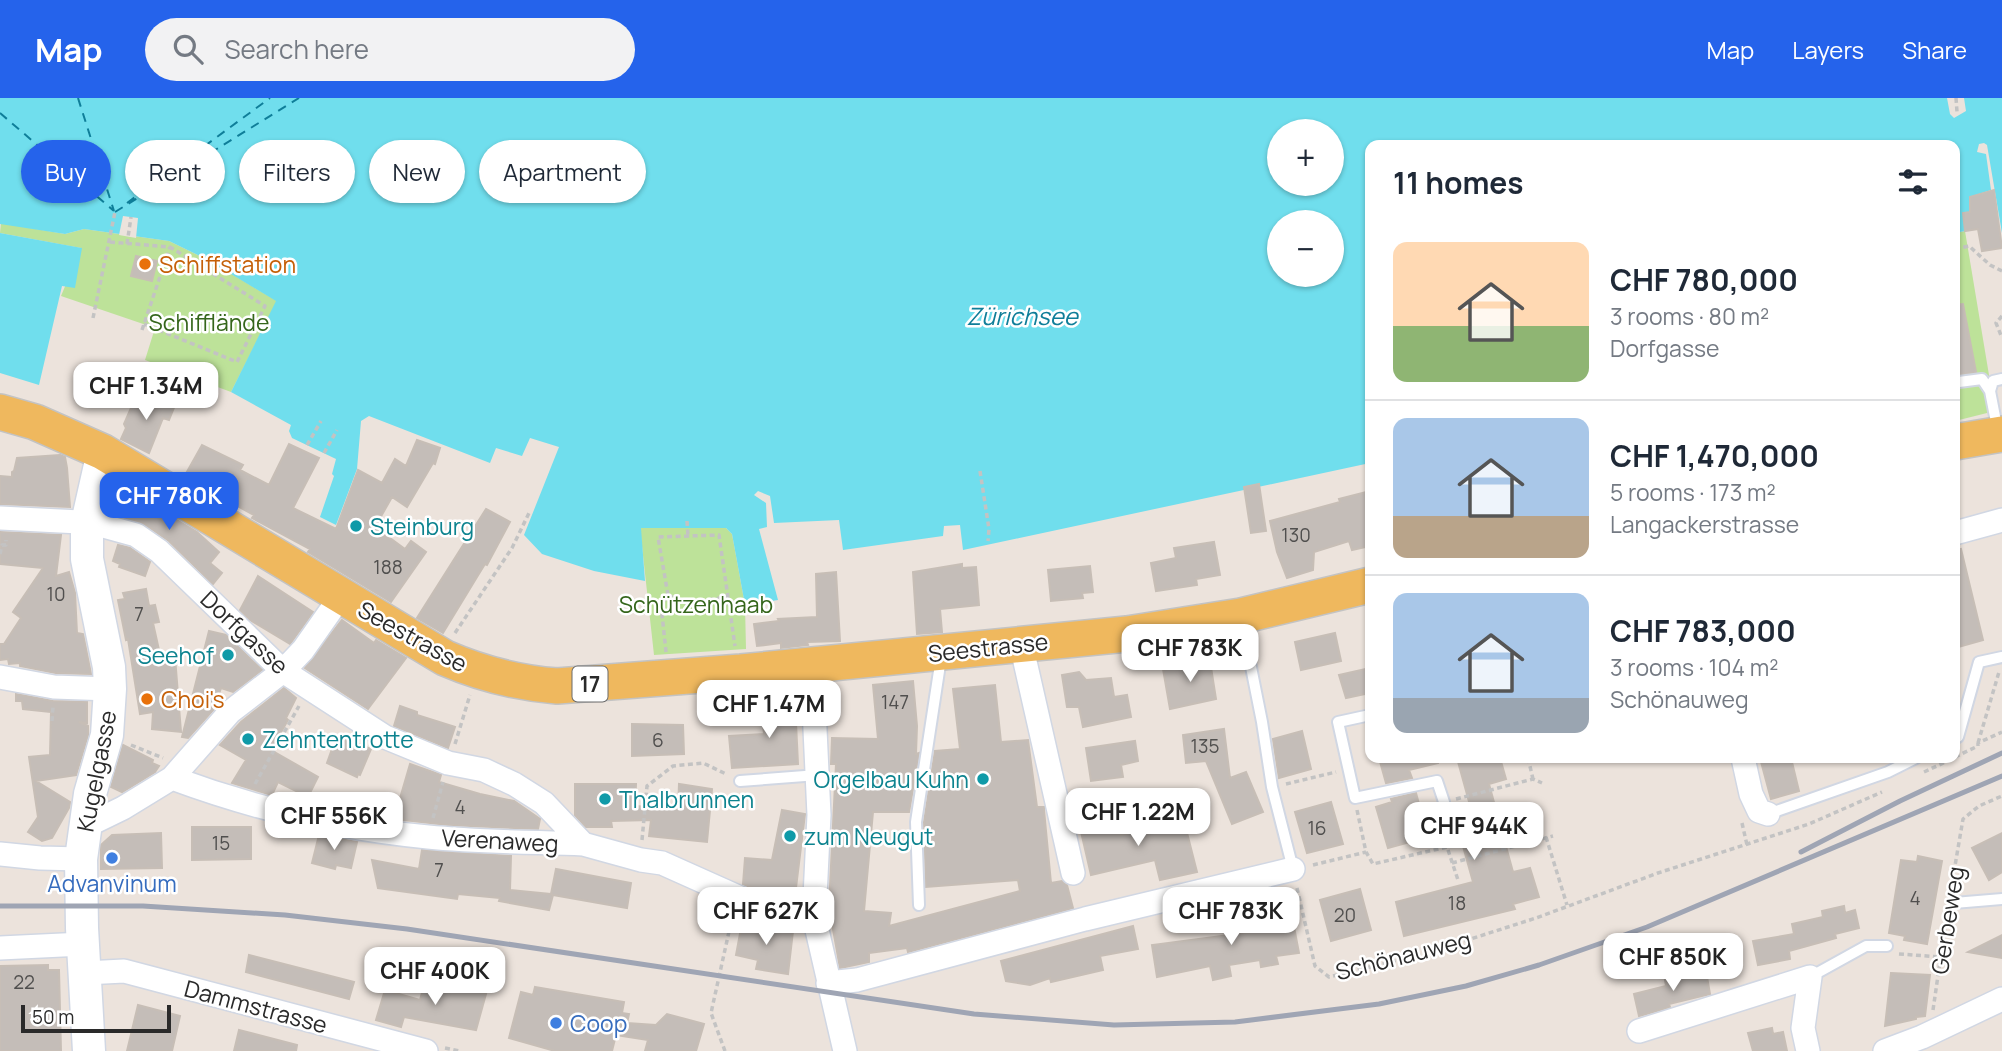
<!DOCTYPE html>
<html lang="en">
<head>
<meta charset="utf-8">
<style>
	body { margin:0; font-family:Manrope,sans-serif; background:#f2f2f3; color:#1f2937; height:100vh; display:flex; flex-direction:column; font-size:26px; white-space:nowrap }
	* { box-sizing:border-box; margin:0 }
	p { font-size:23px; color:#747a83 }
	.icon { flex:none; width:38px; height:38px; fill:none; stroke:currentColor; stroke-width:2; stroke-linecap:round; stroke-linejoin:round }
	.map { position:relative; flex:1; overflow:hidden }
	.sheet { position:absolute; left:1365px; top:42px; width:595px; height:623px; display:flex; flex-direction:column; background:#fff; border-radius:14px; box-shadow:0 2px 5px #0004 }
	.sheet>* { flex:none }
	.guide { position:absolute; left:21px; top:42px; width:665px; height:63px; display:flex; gap:14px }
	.fabs { position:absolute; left:1267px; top:21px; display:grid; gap:14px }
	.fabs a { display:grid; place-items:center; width:77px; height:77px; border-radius:50%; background:#fff; box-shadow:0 2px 5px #0004; font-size:35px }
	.scale { position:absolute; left:21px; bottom:18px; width:150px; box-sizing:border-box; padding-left:7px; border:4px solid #2a2a2a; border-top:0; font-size:19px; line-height:24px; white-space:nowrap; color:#2a2a2a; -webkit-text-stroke:5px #fff; paint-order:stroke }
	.price { position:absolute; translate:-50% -60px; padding:0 16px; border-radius:14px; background:#fff; color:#222; font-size:23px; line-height:46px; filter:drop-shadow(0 2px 4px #0008) }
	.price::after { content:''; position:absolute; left:50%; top:42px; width:21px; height:16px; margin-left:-10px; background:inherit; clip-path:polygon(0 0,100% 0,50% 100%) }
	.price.active { background:#2563eb; color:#fff }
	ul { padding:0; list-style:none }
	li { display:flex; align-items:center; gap:21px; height:175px; padding:0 28px }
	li+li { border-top:2px solid #e0e1e3 }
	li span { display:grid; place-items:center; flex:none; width:196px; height:140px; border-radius:14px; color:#555 }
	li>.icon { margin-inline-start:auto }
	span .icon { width:84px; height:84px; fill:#fffc; stroke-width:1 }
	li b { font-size:30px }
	h2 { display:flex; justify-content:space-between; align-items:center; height:84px; padding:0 28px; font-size:30px }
	.pill { padding:0 24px; border-radius:32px; background:#fff; box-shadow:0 2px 5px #0004; font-size:24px; line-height:63px }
	.pill.active { background:#2563eb; color:#fff }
	header { display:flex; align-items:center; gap:42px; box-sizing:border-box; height:98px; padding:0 35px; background:#2563eb; color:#fff }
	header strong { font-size:33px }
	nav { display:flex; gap:38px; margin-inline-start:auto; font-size:24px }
	.search { width:490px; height:63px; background:#f2f2f3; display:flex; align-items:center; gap:18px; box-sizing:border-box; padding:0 24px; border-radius:38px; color:#747a83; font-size:26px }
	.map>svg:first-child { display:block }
	.green { fill:#bde299 }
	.water { fill:#70deed; fill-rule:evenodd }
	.pier { fill:#ece3dc }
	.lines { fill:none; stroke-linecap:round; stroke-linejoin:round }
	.ferry { stroke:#0f7e99; stroke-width:2; stroke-dasharray:9 7; stroke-linecap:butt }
	.building { fill:#c4bdb8; stroke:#c7beb6; stroke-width:2 }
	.lane-casing { stroke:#d1d7e3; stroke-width:14 }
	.street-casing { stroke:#d1d7e3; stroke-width:26 }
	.secondary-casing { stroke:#d1d7e3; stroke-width:35 }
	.primary-casing { stroke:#c3c3c3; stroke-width:38 }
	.path { stroke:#c3c3c3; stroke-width:3.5; stroke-dasharray:5 3.5; stroke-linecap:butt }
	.lane { stroke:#fff; stroke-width:10 }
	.street { stroke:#fff; stroke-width:23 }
	.secondary { stroke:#fff; stroke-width:32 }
	.primary { stroke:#efb85e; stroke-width:35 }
	.rail { stroke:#9fa5b4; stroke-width:5 }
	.food-dot { fill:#e8710a; stroke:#fff; stroke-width:2.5 }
	.culture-dot { fill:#0f9aa8; stroke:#fff; stroke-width:2.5 }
	.shop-dot { fill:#3f7fe0; stroke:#fff; stroke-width:2.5 }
	.labels { text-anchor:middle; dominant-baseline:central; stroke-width:5; stroke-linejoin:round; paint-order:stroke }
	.number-label { font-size:19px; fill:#504f4e }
	.shield { fill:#fff; stroke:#6a6a6a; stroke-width:2 }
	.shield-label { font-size:21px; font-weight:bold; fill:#2a2a2a }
	.food-label { font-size:23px; fill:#c56008; stroke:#fff; text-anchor:start }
	.park-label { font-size:23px; fill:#35661b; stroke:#fff }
	.culture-label { font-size:23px; fill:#0d838f; stroke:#fff; text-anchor:start }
	.street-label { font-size:23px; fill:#2a2a2a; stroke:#fff }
	.shop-label { font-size:23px; fill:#366cbe; stroke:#fff }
	.water-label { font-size:24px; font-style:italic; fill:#0f7e99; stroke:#fff }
</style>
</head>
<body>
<header>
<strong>Map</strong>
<div class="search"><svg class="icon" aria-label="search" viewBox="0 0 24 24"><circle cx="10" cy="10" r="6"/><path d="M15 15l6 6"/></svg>Search here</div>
<nav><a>Map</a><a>Layers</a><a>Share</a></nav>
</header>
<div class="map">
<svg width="2002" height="953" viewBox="0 0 2002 953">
	<rect width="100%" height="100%" fill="#ece3dc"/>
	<path class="green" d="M1,125L65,136L84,131L169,143L206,161L277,203L231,294L145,262L155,230L61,198L81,150L0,135Z
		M1965,133L1995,313L1955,323V135Z
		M640,430H726L732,436L745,507L746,551L654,557Z"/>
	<path class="water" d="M0,0H1947L1950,16L1954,20L1966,13L1964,0H2002V135L1987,47L1984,45L1979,46L1977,54L1986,56L1991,92L1970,99L1971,114L1963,116L1965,133L1955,135V47H1370V365L963,452L960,427L944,428L943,438L843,452L839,422L774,425L770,398L758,393L754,397L766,405L767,429L759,431L778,502L745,507L732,436L726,430H641L645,483L594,473L542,456L524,437L559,349L530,340L522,358L496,350L490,365L369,318L361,323L357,371L336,427L320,419L334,378L332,376L336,361L292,340L289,333L291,327L231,294L276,203L206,161L169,143L84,131L65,136L0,126ZM1279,33H1332V86H1279ZM1279,124H1332V177H1279Z
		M0,135L82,150L75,190L62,188L39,287L0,275Z"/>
	<path class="pier" d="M123,118L138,120L136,140L119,137Z"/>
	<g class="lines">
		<path class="ferry" d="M78,0L114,113
			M0,15L114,113
			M127,105L270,0
			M115,114L299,0"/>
	</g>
	<path class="building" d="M1994,92L2002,150L1982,153L1978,131L1965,133L1963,115L1970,114V99Z
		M136,158L157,163L152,183L131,178Z
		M1963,206L1976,274L1955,277V207Z
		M147,296L175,307L169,322L163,320L149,355L121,341L126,330L124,326L134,303L143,306Z
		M417,342L440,350L435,366L433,365L407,409L392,399L375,429L405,451L411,443L426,454L391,504L308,454L310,451L252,420L254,417L184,379L202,347L243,367L240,372L269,387L289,346L319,360L293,410L336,431L358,372L382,385L395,361L406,368Z
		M60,357L65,359L67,370L70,409L0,406V378L12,379V374L14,373L17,360Z
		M1259,386L1266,433L1251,435L1244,389Z
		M1370,393V448L1352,452L1349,443L1314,454L1313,472L1287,480L1277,454L1270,423L1340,404L1339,401Z
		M113,394L148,405L197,434L219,454L210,465L222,475L213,486L169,443L144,426L108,415Z
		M486,411L510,424L487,467L485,466L477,479L443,535L417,520Z
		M0,434L61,437L56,478L69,474L75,495L77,535L83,536L91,576L56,575L20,568V565L9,566L8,561L0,562V546H4L21,520L13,514L43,470L0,466Z
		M1214,444L1220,477L1196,481L1197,487L1156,493L1151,465L1176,460L1174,450Z
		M118,447L130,450L150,464L145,478L119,469L120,466L113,463Z
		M1961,451L1983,542L1955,550V452Z
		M962,466V470L976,469L979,507L940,511L942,534L917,536L913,474Z
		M1090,468L1093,494L1082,495L1083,500L1051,503L1048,472Z
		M836,474L840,543L807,544L808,547L781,550V545L757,548L754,526L779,523L778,521L817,519L816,476Z
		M258,478L313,514L290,546L250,522L240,512Z
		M146,491L149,508L155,507L159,524L153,525L161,561L175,559L181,634L152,631L153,614L140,616L128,541L126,542L118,502L125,501L123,495Z
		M342,522L374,545L376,542L406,560L368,611L305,570Z
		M209,533L226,537L262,572L233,594L221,590L214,611L188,640L182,639Z
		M1335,535L1341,563L1301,572L1295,544Z
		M1210,563L1216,601L1170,611L1163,571Z
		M1370,570V595L1346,600L1339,577Z
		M1079,574L1086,582L1111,580L1114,599L1127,597L1131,619L1083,629L1079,609H1067L1062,577Z
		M913,583L917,628L916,656L919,655L909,714H873L864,813L891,815L889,828L1020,793L1018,782L926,789L924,724L935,653L960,651L953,591L995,587L1001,644L1028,642L1037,709H1044V712L1051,785L1062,783L1067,787L1073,810L908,854L907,850L869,855V864L840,870L829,809L836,666H831L832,640L878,641L873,587Z
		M284,590L296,600L286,620L288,622L271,652L318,679L308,699L278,684L272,697L232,685L246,662L220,647L241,624Z
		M16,596L53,603L87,604V625L79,624L88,628V637L76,677L36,683L70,704L69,710L52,740L42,743L28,734L38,719L29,659L50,657L51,614L23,611L22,603H16Z
		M795,604L798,666L732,670L729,638L764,636L761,607Z
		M400,608L417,614V617L455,629L448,650L394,628Z
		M632,626L683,627L684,656L632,658Z
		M1224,631L1230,680L1246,674L1263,714L1232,726L1206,663L1186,665L1183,637Z
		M1302,633L1311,671L1279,680L1273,641Z
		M337,637L371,651L360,677L358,676L357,679L327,665Z
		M1135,643L1138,663L1121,667L1123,679L1091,683L1086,650Z
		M123,647L153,662L152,665L159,668L155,674L122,694L111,689Z
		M1379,660H1437L1438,665L1409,672L1412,680L1386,685Z
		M1457,660H1500L1506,681L1489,686L1513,774L1530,770L1539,799L1513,806L1515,811L1404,838L1396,804L1473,784L1454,716L1471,711Z
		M1760,660H1791L1799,693L1771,701Z
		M410,666L441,677L439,684L480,696L514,703L540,721L538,731L448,727L394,721Z
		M575,686H636L635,708L678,711L679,686L712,691L707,744L649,738L651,722L611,723L612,729H586L575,717Z
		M1416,695L1428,739L1388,750L1376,709L1392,704L1391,701Z
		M1331,704L1343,746L1307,755L1295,714Z
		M782,712L805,716L795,798L766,796L743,786L745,760L772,762Z
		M1116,717L1121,737L1184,723L1197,774L1160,782L1155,762L1091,777L1079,725Z
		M192,729H251V761L192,762Z
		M161,735L162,770L101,771V747L112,737Z
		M2002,735V774L1989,782L1972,750Z
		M319,737L357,744L351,770L336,767L335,771L312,765Z
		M422,752L511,758L510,792L551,796L556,771L631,785L627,810L553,797L549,812L499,803L500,800L458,796L457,801L378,790L372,762L419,771Z
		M1918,758L1942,763L1927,846L1904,842L1905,838L1889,835L1901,762L1917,764Z
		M1360,791L1371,832L1331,843L1320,802Z
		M1283,808H1290L1299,855L1276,858L1278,866L1261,869L1260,862L1229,867L1231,878L1213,882L1210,868L1157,879L1152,847L1260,833L1257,814Z
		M1844,808L1845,815L1855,812L1859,830L1835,836L1836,840L1789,853L1790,861L1758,867L1753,843L1794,836L1792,826L1823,819L1822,813Z
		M742,825L793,833L788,876L756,871L758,862L736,857Z
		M1133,828L1138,851L1100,858L1103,872L1051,884L1050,880L1030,887L1006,883L1001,863Z
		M2002,837V860L1968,854Z
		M249,857L354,884L349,901L246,874Z
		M48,867V872H59L61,953H0V868Z
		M1706,873L1710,896L1669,906L1670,909L1639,918L1634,896L1666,888L1665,882Z
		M1891,875L1930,877L1925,918L1916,919V921L1885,928Z
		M438,884L486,896L476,932L404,919L401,929L376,922L385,892L420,902L423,891L435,894Z
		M535,889L624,904L622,915L629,916L627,925L656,927L667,916L704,926L696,953H645L648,942L616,937L612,953H555L509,940L521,894L533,897Z
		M138,907L180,918L172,953H127Z
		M1772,930L1773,936L1783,934L1787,953H1753L1748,935Z
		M239,932L297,947L296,953H234Z"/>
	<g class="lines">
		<g class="lane-casing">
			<path id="lane" d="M1959,284L1982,281L1990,293L1998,334
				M1990,293L1993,283L2002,281
				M1242,524L1262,624L1272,689L1293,771
				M1370,617L1338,624L1355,700L1437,683L1444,704
				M1955,640L1958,639L1979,564L2002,559
				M740,683L818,677
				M1768,716L1888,674L1916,660
				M1954,805L2002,801
				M919,807L916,724L941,560
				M1810,879L1866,848H1887"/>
		</g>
		<g class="street-casing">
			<path id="street" d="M0,420L80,424
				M96,426L136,437L159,453L283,573L385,639L448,665L484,672L514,686L544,705L583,746L641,762L662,765L767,812L814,819
				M1955,435L2002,422
				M1021,546L1073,775
				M812,567L819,717L814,819L845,953
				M0,579L54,589L110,591
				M1743,660L1751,696L1759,713L1768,716
				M172,680C253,710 341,731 428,739C479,744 531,744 583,746
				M84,729L123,710L172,680L230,614L283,573L303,552L341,498
				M0,756L40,760L81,761
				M0,850L83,846
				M85,875L124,873L426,953
				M828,885L857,882L1085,821L1293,771
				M1639,933L1810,879L1803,930L1808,953
				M1885,953L1922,939L2002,901"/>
		</g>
		<g class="secondary-casing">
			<path id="secondary" d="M89,953L82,830L81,761L90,696L107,637L110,591L109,569L87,461V425L103,354"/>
		</g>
		<g class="primary-casing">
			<path id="primary" d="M0,314L35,324L103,354L445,560C482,576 517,585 557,588L741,574L1127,536L1241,518L1370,487
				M1955,344L2002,336"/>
		</g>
		<path class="path" d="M1956,0L1957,14
			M110,144L170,149L265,208L237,264L144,226
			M127,146L131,119
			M1955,151L1969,148L1990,167L2002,173
			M2002,218L1996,225L2002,240
			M93,220L115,114
			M142,232L170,149
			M307,347L321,323
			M324,355L337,332
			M980,373L989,431L988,443
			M687,423L688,438
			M0,456L2,447H6V442
			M668,497L658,439L719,437L735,548
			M455,535L512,450L529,415
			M666,554L661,507L668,497L686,505L727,499
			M52,623L53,608
			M1978,645L1999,574
			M455,646L470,597
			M131,647L163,660
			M1955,659L1978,648V645L2002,634
			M1528,660L1533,681
			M1924,674L1954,660
			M255,686L299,608
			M1286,686L1336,674
			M1456,701L1533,681L1542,685
			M1430,711L1440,750
			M1357,712L1366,754L1373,766L1447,749L1458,782
			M433,720L443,684
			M1742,725L1747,747
			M1546,739L1567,807
			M642,742L647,688L673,668L703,665L726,676
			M1452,765L1553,738
			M1313,767L1366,754
			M1297,790L1315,868L1329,879L1427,855L1536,820L1658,775L1809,726L1882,694
			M1951,791L1963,721L1979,708L2002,698
			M1899,856L1940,859
			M1933,912L1947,816
			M445,950L459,953
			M725,953L711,915L732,820"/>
		<use href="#lane" class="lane"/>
		<use href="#street" class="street"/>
		<use href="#secondary" class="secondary"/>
		<use href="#primary" class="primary"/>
		<path class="rail" d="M1801,754L1900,703L2002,655
			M0,808H143L285,817L407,831L974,916L1114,927L1235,924L1379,906L1466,888L1539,867L1647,829L2002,678"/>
	</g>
	<g class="food-dot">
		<circle cx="145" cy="166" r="7"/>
		<circle cx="147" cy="601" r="7"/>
	</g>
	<g class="culture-dot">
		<circle cx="356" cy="428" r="7"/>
		<circle cx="228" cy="557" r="7"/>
		<circle cx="248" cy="641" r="7"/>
		<circle cx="983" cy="681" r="7"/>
		<circle cx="605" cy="701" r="7"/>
		<circle cx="790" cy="738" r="7"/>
	</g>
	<g class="shop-dot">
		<circle cx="112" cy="760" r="7"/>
		<circle cx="556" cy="925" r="7"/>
	</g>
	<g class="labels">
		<g class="number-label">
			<text x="1296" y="437">130</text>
			<text x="388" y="469">188</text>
			<text x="56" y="496">10</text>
			<text x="139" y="516">7</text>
			<text x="895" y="604">147</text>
			<text x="658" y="642">6</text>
			<text x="1205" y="648">135</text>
			<text x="460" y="709">4</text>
			<text x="1317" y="730">16</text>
			<text x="221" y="745">15</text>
			<text x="439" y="772">7</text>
			<text x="1915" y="800">4</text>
			<text x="1457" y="805">18</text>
			<text x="1345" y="817">20</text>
			<text x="24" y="884">22</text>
		</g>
		<rect class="shield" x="572.5" y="568.5" width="35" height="35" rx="5"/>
		<g class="shield-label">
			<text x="590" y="586">17</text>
		</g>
		<g class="food-label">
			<text x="159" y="166">Schiffstation</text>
			<text x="161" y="601">Choi's</text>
		</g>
		<g class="park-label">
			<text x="209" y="224">Schifflände</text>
			<text x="696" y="506">Schützenhaab</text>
		</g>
		<g class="culture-label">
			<text x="370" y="428">Steinburg</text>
			<text x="214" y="557" text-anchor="end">Seehof</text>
			<text x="262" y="641">Zehntentrotte</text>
			<text x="969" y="681" text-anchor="end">Orgelbau Kuhn</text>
			<text x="619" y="701">Thalbrunnen</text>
			<text x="804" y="738">zum Neugut</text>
		</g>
		<g class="street-label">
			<text transform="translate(245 534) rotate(43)">Dorfgasse</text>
			<text transform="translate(413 538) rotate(29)">Seestrasse</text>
			<text transform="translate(988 549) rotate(-6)">Seestrasse</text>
			<text transform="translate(96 673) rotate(-79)">Kugelgasse</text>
			<text transform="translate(500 742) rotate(3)">Verenaweg</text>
			<text transform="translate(1947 822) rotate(-81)">Gerbeweg</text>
			<text transform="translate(1403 857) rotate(-14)">Schönauweg</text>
			<text transform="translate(256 908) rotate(15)">Dammstrasse</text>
		</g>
		<g class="shop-label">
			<text x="112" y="785">Advanvinum</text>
			<text x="570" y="925" text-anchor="start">Coop</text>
		</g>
		<g class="water-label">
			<text x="1022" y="217">Zürichsee</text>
		</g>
	</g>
</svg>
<div class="fabs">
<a>+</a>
<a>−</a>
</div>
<div class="scale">50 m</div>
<b class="price" style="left:146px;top:324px">CHF 1.34M</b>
<b class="price active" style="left:169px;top:434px">CHF 780K</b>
<b class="price" style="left:1190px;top:586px">CHF 783K</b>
<b class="price" style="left:769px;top:642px">CHF 1.47M</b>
<b class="price" style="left:1138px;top:750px">CHF 1.22M</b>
<b class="price" style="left:334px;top:754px">CHF 556K</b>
<b class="price" style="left:1474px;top:764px">CHF 944K</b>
<b class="price" style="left:766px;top:849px">CHF 627K</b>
<b class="price" style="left:1231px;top:849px">CHF 783K</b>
<b class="price" style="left:1673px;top:895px">CHF 850K</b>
<b class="price" style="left:435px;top:909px">CHF 400K</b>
<div class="guide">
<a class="pill active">Buy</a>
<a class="pill">Rent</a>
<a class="pill">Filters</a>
<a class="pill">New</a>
<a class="pill">Apartment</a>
</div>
<section class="sheet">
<h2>11 homes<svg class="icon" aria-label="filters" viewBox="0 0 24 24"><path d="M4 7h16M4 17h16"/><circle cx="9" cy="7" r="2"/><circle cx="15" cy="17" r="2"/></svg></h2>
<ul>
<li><span style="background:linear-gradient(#ffd9b3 60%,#8fb573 0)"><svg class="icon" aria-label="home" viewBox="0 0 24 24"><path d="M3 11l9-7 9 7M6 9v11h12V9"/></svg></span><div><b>CHF 780,000</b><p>3 rooms · 80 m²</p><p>Dorfgasse</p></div></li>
<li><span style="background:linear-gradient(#a9c7e8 70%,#b9a48a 0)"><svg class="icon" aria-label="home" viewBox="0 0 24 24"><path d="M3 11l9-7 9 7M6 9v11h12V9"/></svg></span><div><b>CHF 1,470,000</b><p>5 rooms · 173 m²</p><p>Langackerstrasse</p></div></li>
<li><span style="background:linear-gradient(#a9c7e8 75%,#9aa5b1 0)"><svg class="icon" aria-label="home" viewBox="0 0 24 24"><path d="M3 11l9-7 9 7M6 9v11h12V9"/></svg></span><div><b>CHF 783,000</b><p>3 rooms · 104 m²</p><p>Schönauweg</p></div></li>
</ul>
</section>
</div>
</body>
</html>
